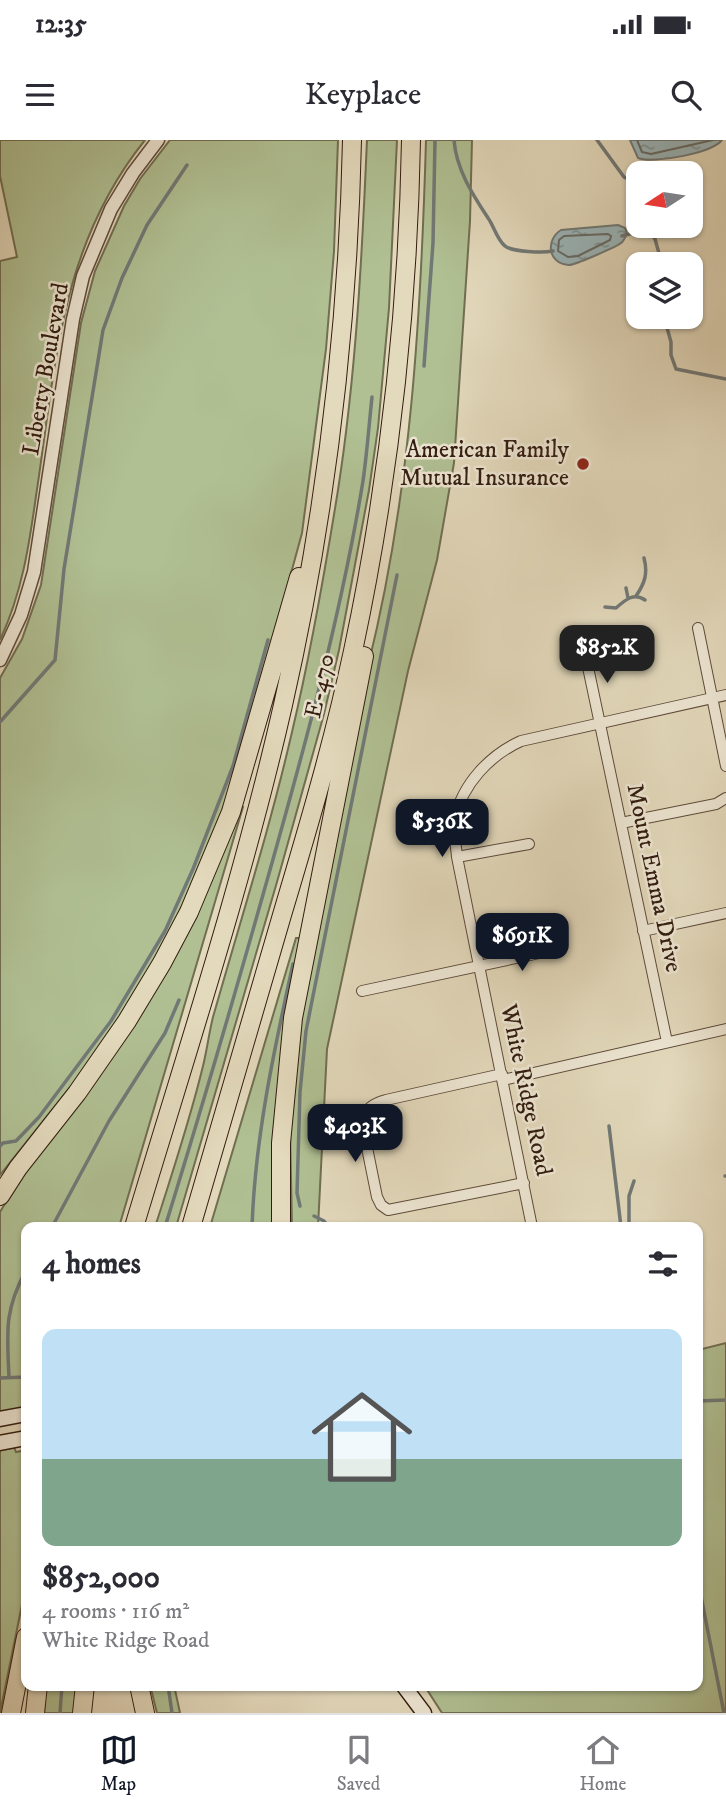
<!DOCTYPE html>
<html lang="en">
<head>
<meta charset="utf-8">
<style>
	body { margin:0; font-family:"IM FELL DW Pica",serif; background:#f2f2f3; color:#2b2b33; height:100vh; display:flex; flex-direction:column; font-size:26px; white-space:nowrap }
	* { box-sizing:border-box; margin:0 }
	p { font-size:23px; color:#7c7c81 }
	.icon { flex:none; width:38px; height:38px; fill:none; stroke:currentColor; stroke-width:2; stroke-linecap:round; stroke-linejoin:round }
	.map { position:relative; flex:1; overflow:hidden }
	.side { position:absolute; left:21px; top:1082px; width:682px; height:469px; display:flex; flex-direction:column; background:#fff; border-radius:14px; box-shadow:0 2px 5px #0004 }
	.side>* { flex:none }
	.needle { width:46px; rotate:258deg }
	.buttons { position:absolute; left:626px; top:21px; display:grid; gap:14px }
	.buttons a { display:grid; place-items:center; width:77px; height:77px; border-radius:14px; background:#fff; box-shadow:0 2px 5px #0004; font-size:35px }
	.price { position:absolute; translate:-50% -60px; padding:0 16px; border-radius:14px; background:#111827; color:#fff; font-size:23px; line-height:46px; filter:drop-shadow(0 2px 4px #0008) }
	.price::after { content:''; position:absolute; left:50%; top:42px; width:21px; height:16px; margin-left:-10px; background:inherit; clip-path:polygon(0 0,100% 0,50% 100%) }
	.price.active { background:#222; color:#fff }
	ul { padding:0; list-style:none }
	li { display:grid; align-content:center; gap:14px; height:371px; padding:0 21px }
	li+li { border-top:2px solid #e1e1e2 }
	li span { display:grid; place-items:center; height:217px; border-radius:14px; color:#555 }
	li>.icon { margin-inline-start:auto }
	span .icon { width:126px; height:126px; fill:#fffc; stroke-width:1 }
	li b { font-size:30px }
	h2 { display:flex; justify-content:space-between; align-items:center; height:84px; padding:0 21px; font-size:30px }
	.status { display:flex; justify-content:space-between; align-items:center; height:49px; padding:0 35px; background:#fff; direction:ltr }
	.status svg { height:19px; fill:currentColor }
	header { display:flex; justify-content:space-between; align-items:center; height:91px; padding:0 21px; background:#fff; font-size:32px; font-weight:600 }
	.tabs { display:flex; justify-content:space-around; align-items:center; height:98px; border-top:2px solid #e1e1e2; background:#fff; font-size:19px; color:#7c7c81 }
	.tabs a { display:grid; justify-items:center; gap:4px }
	.tabs .active { color:#111827 }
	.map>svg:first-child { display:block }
	.grass { fill:#b0c093; stroke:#716e52; stroke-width:2 }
	.water { fill:url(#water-ripples); stroke:#717977; stroke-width:2 }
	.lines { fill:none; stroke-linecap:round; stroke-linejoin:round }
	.shore { stroke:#666a66; stroke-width:2 }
	.stream { stroke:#717977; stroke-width:3.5 }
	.minor-casing { stroke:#5e4b3b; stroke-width:12 }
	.tertiary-casing { stroke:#5e4b3b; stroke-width:15 }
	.secondary-casing { stroke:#321c10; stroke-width:17 }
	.motorway-casing { stroke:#321c10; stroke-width:20 }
	.minor { stroke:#ede6d3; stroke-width:10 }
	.tertiary { stroke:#ede6d3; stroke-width:12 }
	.secondary { stroke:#ede6d3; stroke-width:14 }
	.motorway { stroke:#e3d9bc; stroke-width:18 }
	.poi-dot { fill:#8f2418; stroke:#ede6d3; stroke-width:2.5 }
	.labels { text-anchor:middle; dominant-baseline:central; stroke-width:5; stroke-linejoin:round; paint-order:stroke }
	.street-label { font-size:24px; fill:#321c10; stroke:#ede6d3 }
	.poi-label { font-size:24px; fill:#321c10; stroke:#ede6d3; text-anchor:end }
</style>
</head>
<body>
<div class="status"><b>12:35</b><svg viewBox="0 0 49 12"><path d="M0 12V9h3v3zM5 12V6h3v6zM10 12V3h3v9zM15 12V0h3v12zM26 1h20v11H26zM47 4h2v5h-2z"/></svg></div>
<header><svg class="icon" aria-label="menu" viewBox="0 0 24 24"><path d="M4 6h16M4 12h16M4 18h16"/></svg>Keyplace<svg class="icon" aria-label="search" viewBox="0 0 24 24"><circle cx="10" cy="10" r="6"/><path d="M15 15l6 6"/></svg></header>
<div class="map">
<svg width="726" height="1573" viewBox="0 0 726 1573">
	<defs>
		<pattern id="water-ripples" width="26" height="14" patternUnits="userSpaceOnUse" patternTransform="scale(1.75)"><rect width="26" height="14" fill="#9bb7bc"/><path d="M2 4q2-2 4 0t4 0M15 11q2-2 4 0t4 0" fill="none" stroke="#7f9497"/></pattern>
	</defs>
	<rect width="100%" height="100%" fill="#e3d9bc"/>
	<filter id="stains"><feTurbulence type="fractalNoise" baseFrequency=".00286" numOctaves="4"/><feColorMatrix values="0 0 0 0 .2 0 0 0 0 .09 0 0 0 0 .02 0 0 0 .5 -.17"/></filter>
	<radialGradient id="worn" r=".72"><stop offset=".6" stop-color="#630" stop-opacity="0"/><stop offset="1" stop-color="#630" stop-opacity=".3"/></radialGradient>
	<path class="grass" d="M0,0H145C59,107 56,226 36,356C29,406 22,453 0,500V121L17,117L0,36Z
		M170,0H338L334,111L326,209L302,393L234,642L169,797L95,916L0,1035V538L22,499L41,445L81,183L95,131L124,66L140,39Z
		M367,0H397L389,168L378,288L369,350L339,510L324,574L277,742L176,1087H155C172,1034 190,980 203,926C207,910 209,893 213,877C240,782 270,688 292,592C311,512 325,431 338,350C356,234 362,117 367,0Z
		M426,0H472L470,81L454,323L437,420L408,531L327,909L318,1087H292L290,988L296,905L368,526C411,353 421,177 426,0Z
		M239,664L243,667L119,1087H26V1267L0,1273V1072L23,1034L72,973Z
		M296,798H303L274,1087H210Z
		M726,1203V1573H442L424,1545H698V1210Z
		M14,1307L16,1312L26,1310V1445L0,1573V1310Z
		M46,1545H77L76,1573H44Z
		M150,1545H174L180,1573H157Z"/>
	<path class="water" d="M630,0H722C713,13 653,24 638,18Z
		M618,85L625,88L627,94C626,96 623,102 621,103C616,107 575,125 569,125C548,124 545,100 561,90Z"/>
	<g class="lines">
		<path class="shore" d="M637,0L642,12L651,14L713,0
			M608,94L611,96L610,100L578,116L568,117L558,111L559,100L564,96Z"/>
		<path class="stream" d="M454,0C456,29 473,55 488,78C494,86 497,100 505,106C512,112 544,113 553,111
			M597,0L624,37L630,40L639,41
			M622,96L644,90L649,91L655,99L662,124
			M664,177L671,202V215L676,229L726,239
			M424,226L433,103L435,0
			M626,448L628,458
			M636,456C645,443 648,433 644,418
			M605,467L616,468C625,460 634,452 645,460
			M0,582L55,520L64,429L103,190L122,138L147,85L187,25
			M609,986L621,1087
			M0,1006L3,1003L16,1001L39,977L111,881L165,791L193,729L233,626L268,500
			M725,1036H726
			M300,1066L297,1053L300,952L306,891L397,435
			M314,1076L324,1081L329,1087
			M52,1087L109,981L165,893L179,860
			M165,1087C201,971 235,854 268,737C305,606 341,475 363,341C367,313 369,285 372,257
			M252,1087C255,998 274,910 293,824
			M629,1087V1056L634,1041
			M9,1237C7,1192 4,1171 26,1130
			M0,1238L26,1237
			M698,1261L726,1260
			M698,1441L724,1573
			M168,1545L172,1573
			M60,1573L62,1545"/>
		<g class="minor-casing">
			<path id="minor" d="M698,488L726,626
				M585,513L667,902
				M621,683L716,664L726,658
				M457,717L529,704
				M643,791L726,773
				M362,851L558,809
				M502,934L386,960C372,964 366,968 362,983L377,1057L381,1065L388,1070L524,1043
				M503,940L726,889
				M532,1087L457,717C456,705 453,691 455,679C462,644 490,615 521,601L726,555"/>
		</g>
		<g class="tertiary-casing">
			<path id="tertiary" d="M0,520L21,475L34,432L73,179L83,136L111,69L133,33L158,0"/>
		</g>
		<g class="secondary-casing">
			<path id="secondary" d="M0,1279L26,1274
				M0,1303L26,1298
				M403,1545L424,1573"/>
		</g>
		<g class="motorway-casing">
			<path id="motorway" d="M0,1056L18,1028L77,953L127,881L162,823L189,772L231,672L299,437
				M134,1087C186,914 243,741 283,565C325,380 348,190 352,0
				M191,1087C221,983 251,879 282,775C308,688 334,600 353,511C389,342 408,172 411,0
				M281,1087V1003L293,878L364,516
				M139,1545L145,1573
				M11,1573L26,1497
				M35,1573L38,1545
				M82,1573L85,1545"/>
		</g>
		<use href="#minor" class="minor"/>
		<use href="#tertiary" class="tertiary"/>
		<use href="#secondary" class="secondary"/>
		<use href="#motorway" class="motorway"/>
	</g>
	<circle class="poi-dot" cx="583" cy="324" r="7"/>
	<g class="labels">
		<g class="street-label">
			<text transform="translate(46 229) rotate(-80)">Liberty Boulevard</text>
			<text transform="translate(320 546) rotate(-77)">E-470</text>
			<text transform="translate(654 738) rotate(78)">Mount Emma Drive</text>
			<text transform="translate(526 950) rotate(78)">White Ridge Road</text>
		</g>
		<g class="poi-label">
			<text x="569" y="310">American Family<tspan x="569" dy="28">Mutual Insurance</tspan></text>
		</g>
	</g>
	<rect width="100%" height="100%" filter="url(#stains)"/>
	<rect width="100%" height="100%" fill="url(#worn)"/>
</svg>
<div class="buttons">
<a><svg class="needle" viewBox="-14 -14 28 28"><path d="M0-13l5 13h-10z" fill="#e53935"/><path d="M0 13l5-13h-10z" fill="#7c7c81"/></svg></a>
<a><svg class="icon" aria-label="layers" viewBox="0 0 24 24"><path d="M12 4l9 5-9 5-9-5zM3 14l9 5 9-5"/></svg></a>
</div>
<b class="price active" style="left:607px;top:545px">$852K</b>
<b class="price" style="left:442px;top:719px">$536K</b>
<b class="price" style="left:522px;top:833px">$691K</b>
<b class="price" style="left:355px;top:1024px">$403K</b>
<section class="side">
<h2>4 homes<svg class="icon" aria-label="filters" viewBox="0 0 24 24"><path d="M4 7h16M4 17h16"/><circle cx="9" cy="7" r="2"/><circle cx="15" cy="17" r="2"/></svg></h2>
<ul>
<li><span style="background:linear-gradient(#bfe0f5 60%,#7fa58c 0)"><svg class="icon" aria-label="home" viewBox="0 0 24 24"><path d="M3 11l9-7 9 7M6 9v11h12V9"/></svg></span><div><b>$852,000</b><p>4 rooms · 116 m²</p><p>White Ridge Road</p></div></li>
</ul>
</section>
</div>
<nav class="tabs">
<a class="active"><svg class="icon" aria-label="map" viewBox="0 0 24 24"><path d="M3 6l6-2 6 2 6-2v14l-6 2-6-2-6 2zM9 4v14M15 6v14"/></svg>Map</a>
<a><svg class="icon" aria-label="saved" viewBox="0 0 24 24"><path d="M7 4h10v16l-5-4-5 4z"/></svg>Saved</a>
<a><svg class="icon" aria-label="home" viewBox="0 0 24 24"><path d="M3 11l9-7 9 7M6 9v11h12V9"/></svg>Home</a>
</nav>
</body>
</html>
